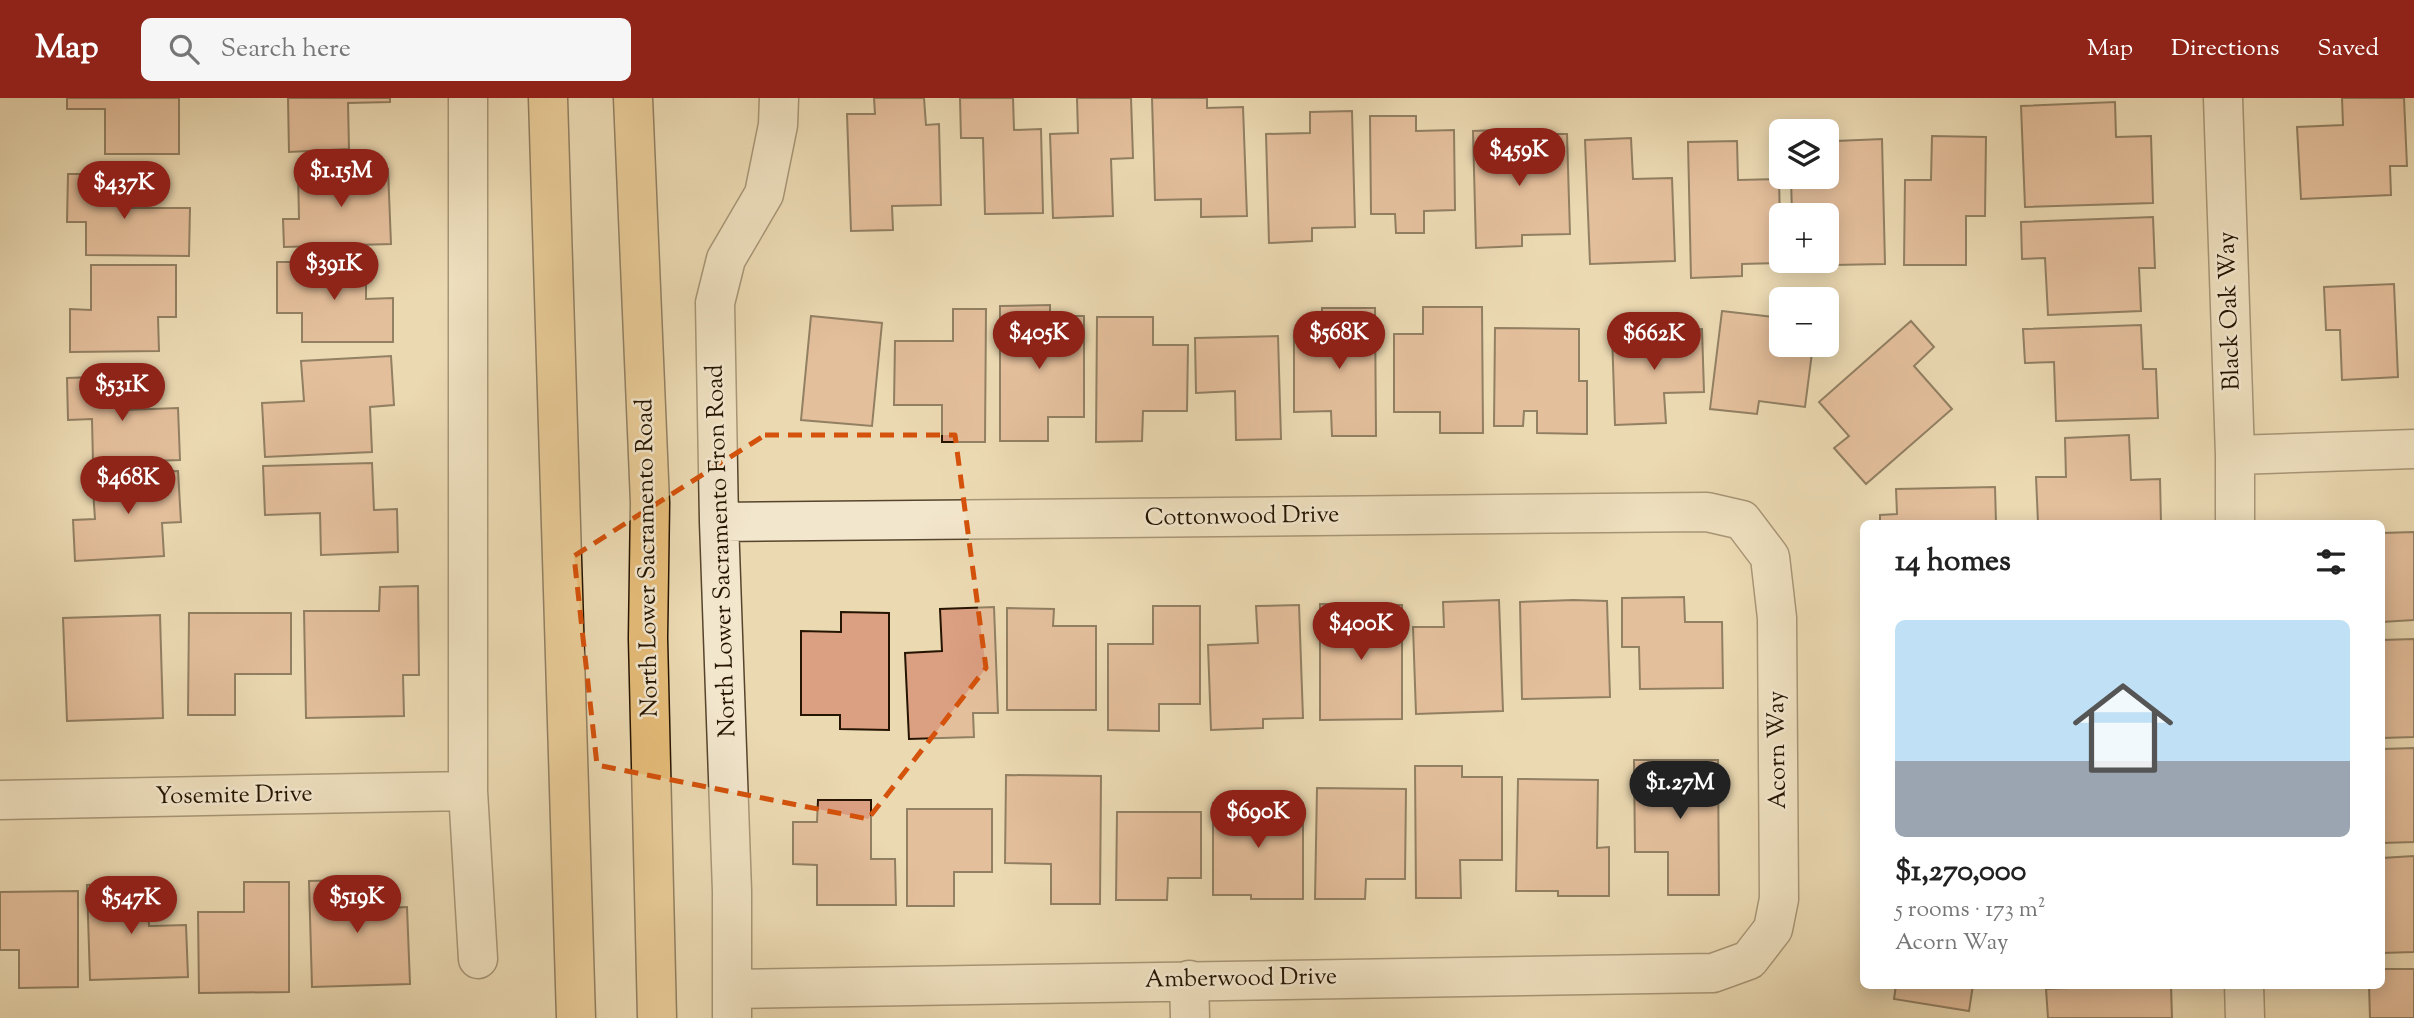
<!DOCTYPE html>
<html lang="en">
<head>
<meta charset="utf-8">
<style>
	body { margin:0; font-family:"Sorts Mill Goudy",serif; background:#f6f6f6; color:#222; height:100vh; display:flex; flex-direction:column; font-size:26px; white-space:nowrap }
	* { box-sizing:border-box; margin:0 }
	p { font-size:23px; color:#767676 }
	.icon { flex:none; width:38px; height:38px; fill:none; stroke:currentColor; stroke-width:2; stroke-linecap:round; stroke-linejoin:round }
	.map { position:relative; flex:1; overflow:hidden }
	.details { position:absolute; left:1860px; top:422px; width:525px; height:469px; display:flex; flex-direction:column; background:#fff; border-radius:10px; box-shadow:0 4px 18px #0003 }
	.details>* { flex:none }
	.controls { position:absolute; left:1769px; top:21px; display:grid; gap:14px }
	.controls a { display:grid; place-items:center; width:70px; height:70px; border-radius:10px; background:#fff; box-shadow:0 4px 18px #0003; font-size:35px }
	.price { position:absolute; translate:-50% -60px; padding:0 16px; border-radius:24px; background:#8f2418; color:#fff; font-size:23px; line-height:46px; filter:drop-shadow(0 2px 4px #0008) }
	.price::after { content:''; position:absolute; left:50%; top:42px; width:21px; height:16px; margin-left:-10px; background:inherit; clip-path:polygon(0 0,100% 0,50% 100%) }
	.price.selected { background:#222; color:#fff }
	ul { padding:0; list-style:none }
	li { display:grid; align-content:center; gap:14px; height:371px; padding:0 35px }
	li+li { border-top:2px solid #e0e0e0 }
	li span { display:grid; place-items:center; height:217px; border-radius:10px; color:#555 }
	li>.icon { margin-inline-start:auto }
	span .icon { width:126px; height:126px; fill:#fffc; stroke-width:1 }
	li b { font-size:30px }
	h2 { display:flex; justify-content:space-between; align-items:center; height:84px; padding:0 35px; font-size:30px }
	header { display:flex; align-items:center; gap:42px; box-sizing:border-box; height:98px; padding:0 35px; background:#8f2418; color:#fff }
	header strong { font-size:33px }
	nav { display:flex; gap:38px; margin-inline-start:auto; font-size:24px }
	.search { width:490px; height:63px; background:#f6f6f6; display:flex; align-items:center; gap:18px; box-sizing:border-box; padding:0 24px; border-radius:10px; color:#767676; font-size:26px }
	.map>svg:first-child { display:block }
	.building { fill:#db9f82; stroke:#251400; stroke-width:2 }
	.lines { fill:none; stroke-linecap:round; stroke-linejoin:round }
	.minor-casing { stroke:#56452c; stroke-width:41 }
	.major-casing { stroke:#251400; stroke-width:41 }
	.minor { stroke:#f2e6cd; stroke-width:38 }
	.major { stroke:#e6bc79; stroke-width:38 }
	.marked { fill:none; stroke:#d4520b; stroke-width:5; stroke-dasharray:14 9; stroke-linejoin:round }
	.labels { text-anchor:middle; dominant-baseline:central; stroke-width:5; stroke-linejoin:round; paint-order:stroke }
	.street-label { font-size:24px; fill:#251400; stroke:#f2e6cd }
</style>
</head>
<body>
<header>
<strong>Map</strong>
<div class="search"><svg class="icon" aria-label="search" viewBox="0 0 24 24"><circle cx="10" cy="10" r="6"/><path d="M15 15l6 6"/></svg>Search here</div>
<nav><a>Map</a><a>Directions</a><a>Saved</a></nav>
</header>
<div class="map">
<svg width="2414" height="920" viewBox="0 0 2414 920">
	<rect width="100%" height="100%" fill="#ebd9b2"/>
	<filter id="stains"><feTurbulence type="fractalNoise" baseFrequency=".00286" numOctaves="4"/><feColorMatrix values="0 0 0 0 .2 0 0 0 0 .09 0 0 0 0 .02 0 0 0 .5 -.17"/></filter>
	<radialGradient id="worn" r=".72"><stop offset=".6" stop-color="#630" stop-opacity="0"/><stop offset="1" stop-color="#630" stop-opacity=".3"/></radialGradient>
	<path class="building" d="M67,0H179V56H105V11H67Z
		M288,0H390V4L348,5L349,51L289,54Z
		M874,0H924L926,27L939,26L941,107L892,108L893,132L851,133L847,16H875Z
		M960,0H1013L1014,32L1041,31L1043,115L985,116L983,40H961Z
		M1077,0H1131L1133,60L1111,61L1113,118L1053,120L1050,36L1078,35Z
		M1152,0H1207V10L1243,9L1247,118L1201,119V101L1155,102Z
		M2342,0H2404L2407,68H2390L2391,97L2301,101L2297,29L2343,27Z
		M2115,4L2116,39L2151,38L2153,105L2025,109L2021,8Z
		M1352,13L1355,129L1312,130V143L1269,145L1266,36L1310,35V14Z
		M1370,18H1416V33L1454,32L1455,112L1424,113V135H1396L1395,116H1371Z
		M1522,31L1523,65L1536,64L1535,36H1567L1570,136L1522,137V148L1476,150L1473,33Z
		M1932,38L1986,39L1985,118H1966V167H1904L1905,82H1931Z
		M1631,40L1633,81L1672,80L1675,163L1590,166L1585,42Z
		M1882,41L1885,166L1833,167L1832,139H1827V117H1792L1791,79H1827V70H1837L1836,43Z
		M1737,43L1738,82L1779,81L1781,165L1742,166V178L1691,180L1688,44Z
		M388,71L391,146L284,149L283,121H299L298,74Z
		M68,76H119L120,110H190L189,158L86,157V124H67Z
		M2153,119L2155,170H2139L2141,213L2048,217L2045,160L2022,161L2021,124Z
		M277,164H366V201L393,200V244H302V215H277Z
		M91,167H176V219H158L159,253L70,254V211L91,212Z
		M2394,186L2398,279L2342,282L2340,232H2326L2324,189Z
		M1050,207V218H1084V319H1048V343H1000V208Z
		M1423,209H1482L1483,335H1440V314H1394V236H1423Z
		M1322,210H1375L1376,338H1332L1331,313L1294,314V238H1322Z
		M953,211H986L985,344H942V307H894L895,243H953Z
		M1722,213L1782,220V247H1813L1805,309L1759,303L1757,316L1710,311Z
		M811,218L882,225L872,328L801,322Z
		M1097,219H1153V247H1188L1187,313H1143L1142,343L1096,344Z
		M1911,223L1934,249L1914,268L1952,311L1866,386L1834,350L1849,338L1819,304Z
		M2141,227L2143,271H2156L2158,320L2056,323L2054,264L2025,265L2023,231Z
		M1495,230L1579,231V283H1587V336L1537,335V313H1524L1523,328H1494Z
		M1702,231L1704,294L1664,295L1666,325L1615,327L1612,235Z
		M1278,238L1281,341L1236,342L1235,293L1196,295L1195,240Z
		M391,258L394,307L370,309L372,354L265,359L262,305L304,303L301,263Z
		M122,278L124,312L178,310L180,362L93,365L92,321L68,322L67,280Z
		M2129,337L2131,382L2160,381L2161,425H2038L2036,379H2066L2065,340Z
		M372,365L374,412L397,411L398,454L321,457L320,415L265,417L263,368Z
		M178,373L181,424L162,425L164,458L75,463L73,422L95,421L92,377Z
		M1995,389L1996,425H1880V417L1897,416L1896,391Z
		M2414,434V522L2382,524V435Z
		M418,488L419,577H403L404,618L306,620L304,513H379L380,489Z
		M1684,499L1685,524H1722L1723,590L1640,591L1639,549H1622V500Z
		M1499,502L1503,613L1416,616L1413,529H1444L1443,504Z
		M1573,502L1607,503L1610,599L1522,601L1520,504Z
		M1320,506L1402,507V621L1320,622Z
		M1299,507L1303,620L1263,621V630L1211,632L1208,547L1258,545L1256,508Z
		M1153,508H1200V606H1159V633L1108,632V546H1153Z
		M994,509L998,615H973L974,639L909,641L905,555L942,553L940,511Z
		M1007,510L1054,511L1053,528H1096V612H1007Z
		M841,514L889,515V632L840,631V617H801V533L841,534Z
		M189,515H291V576H235V617H188Z
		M160,517L163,620L67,623L63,520Z
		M2414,541V639L2382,640V542Z
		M2414,650V744L2382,745V651Z
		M1634,662H1718L1719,797H1668V754H1635Z
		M1415,668H1462V679H1502V762H1460L1461,800H1416Z
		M1006,677L1101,678L1100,806H1051V766L1005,765Z
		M1518,681L1598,682L1597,750L1609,749V798H1558V793H1516Z
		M1317,690L1406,691L1405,781H1366L1365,801H1315Z
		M818,702H871V761H895L896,807H817V767L793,766V724H817Z
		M1213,705H1303V801H1251V797H1213Z
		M907,711H992V774H954V808H907Z
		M1117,714H1201V780H1168L1167,802H1116Z
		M2414,758V854L2382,855V760Z
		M385,781L386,810L407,809L410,886L312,889L309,783Z
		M147,784L149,828L186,827L188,879L90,882L87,787Z
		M244,784H289V894L199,895L198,814H244Z
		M78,793V889L19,890V852H0V794Z
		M2382,871H2414V920H2370L2369,887H2382Z
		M1896,887H1973L1969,913L1894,901Z
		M2136,887H2171L2172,920H2048L2046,891Z"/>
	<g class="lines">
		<g class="minor-casing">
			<path id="minor" d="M468,0V693L478,861
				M2223,0L2235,357V425
				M2235,357L2414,351
				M719,424L1707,414L1742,422L1770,459L1777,520L1779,801L1773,831L1749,862L1713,875L732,891
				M0,702L468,693
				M1189,882L1190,920
				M2244,887L2245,920
				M732,920V793L719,424L715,205L726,161L764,96L778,27L779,0"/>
		</g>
		<g class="major-casing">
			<path id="major" d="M548,0L576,920
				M633,0L650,405L648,540L657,920"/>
		</g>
		<use href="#minor" class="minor"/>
		<use href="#major" class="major"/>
	</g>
	<path d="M0 0H2414V920H0ZM765,337H955L986,570L868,721L597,667L574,458Z" fill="#ebd9b2" fill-opacity=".55" fill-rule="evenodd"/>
	<path class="marked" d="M765,337H955L986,570L868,721L597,667L574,458Z"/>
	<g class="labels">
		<g class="street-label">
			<text transform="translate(2230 213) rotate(-92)">Black Oak Way</text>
			<text transform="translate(1242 419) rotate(-1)">Cottonwood Drive</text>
			<text transform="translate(722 453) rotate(-92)">North Lower Sacramento Fron Road</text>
			<text transform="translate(648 460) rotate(-91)">North Lower Sacramento Road</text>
			<text transform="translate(1778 652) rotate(-91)">Acorn Way</text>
			<text transform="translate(234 698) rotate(-1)">Yosemite Drive</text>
			<text transform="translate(1241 881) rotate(-1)">Amberwood Drive</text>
		</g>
	</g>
	<rect width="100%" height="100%" filter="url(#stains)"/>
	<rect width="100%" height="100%" fill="url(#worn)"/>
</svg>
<div class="controls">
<a><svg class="icon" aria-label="layers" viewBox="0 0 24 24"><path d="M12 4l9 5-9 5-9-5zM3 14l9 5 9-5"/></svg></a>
<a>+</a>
<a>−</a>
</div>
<b class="price" style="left:1519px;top:90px">$459K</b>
<b class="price" style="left:341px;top:111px">$1.15M</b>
<b class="price" style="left:124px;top:123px">$437K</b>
<b class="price" style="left:334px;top:204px">$391K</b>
<b class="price" style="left:1039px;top:273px">$405K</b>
<b class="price" style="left:1339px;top:273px">$568K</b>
<b class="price" style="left:1654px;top:274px">$662K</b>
<b class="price" style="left:122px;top:325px">$531K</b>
<b class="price" style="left:128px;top:418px">$468K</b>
<b class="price" style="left:1361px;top:564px">$400K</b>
<b class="price selected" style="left:1680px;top:723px">$1.27M</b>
<b class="price" style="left:1258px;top:752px">$690K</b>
<b class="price" style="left:357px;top:837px">$519K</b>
<b class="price" style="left:131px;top:838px">$547K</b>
<section class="details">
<h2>14 homes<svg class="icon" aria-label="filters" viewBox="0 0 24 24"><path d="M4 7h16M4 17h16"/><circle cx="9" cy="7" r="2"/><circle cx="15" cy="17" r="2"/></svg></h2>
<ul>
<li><span style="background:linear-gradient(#bfe0f5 65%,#9aa5b1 0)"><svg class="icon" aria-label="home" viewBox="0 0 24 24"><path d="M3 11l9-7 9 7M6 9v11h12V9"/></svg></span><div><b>$1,270,000</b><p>5 rooms · 173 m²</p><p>Acorn Way</p></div></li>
</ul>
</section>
</div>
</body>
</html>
